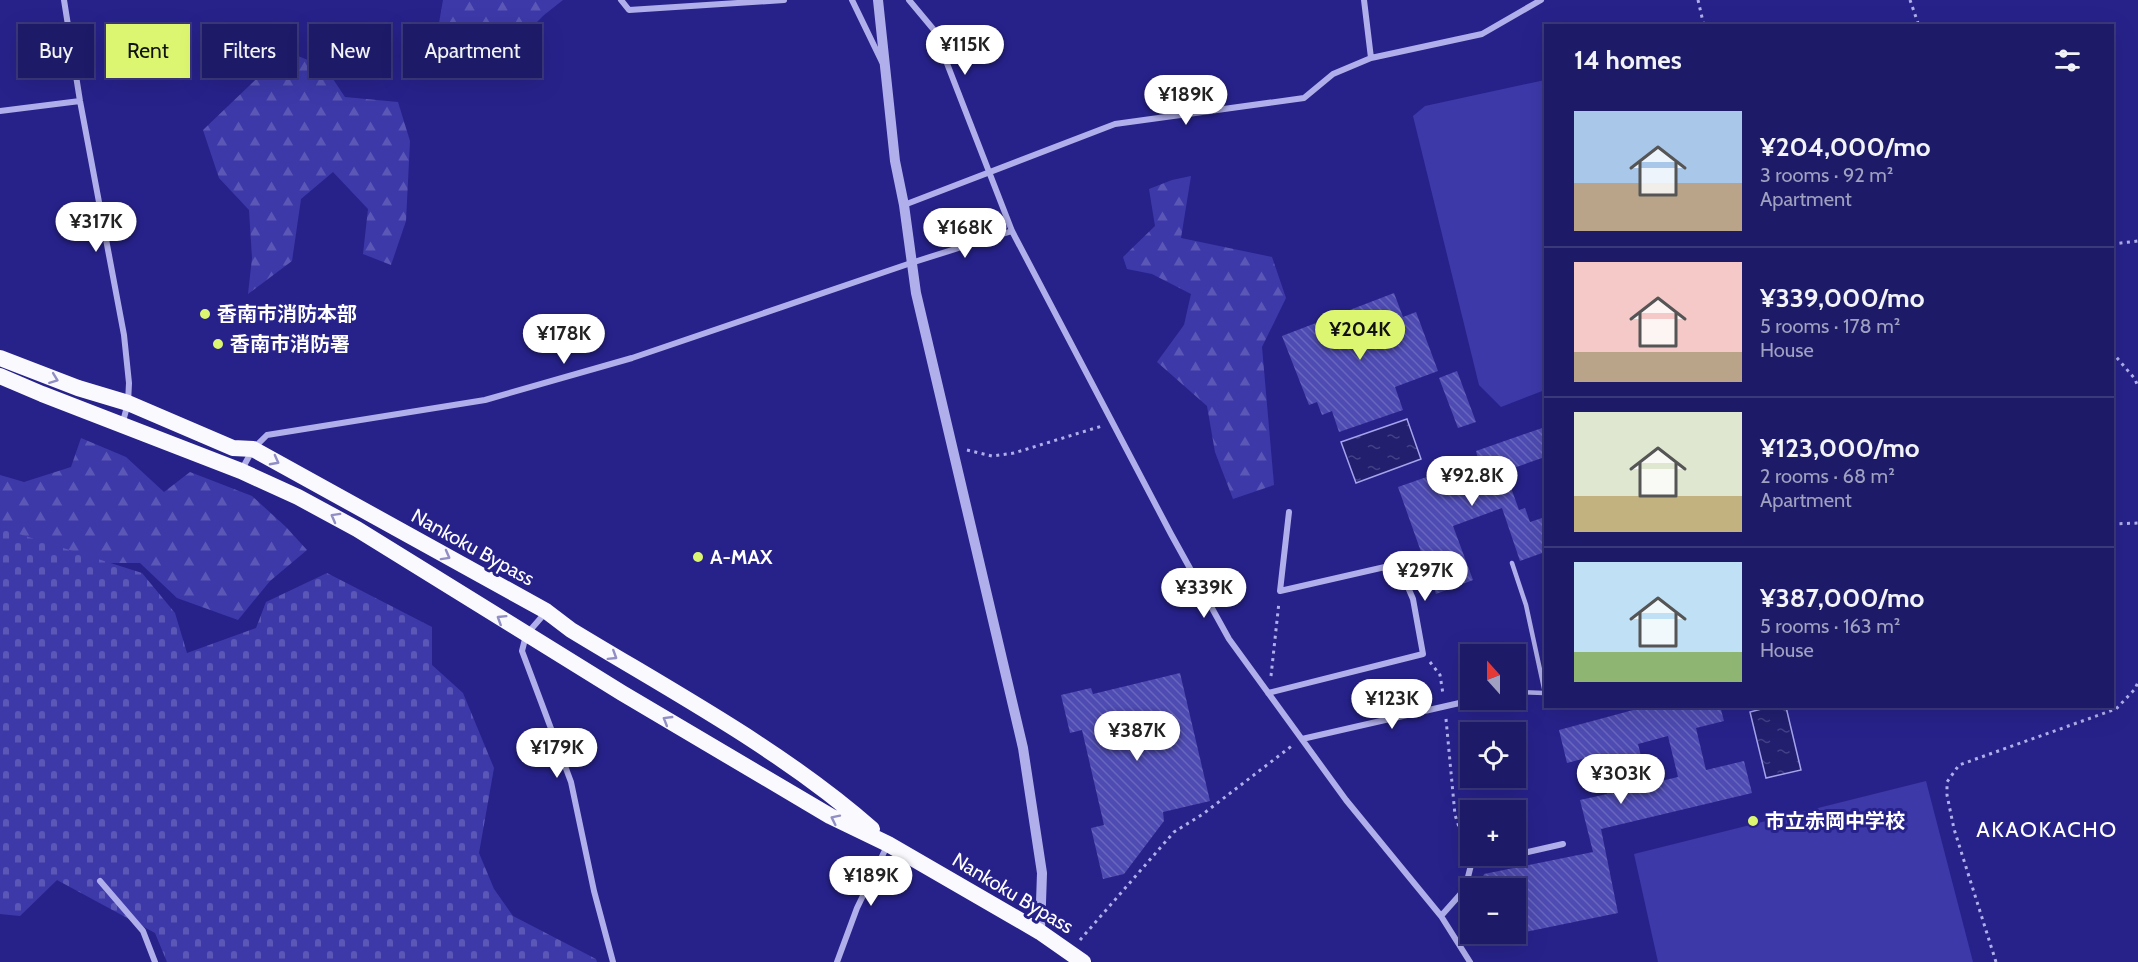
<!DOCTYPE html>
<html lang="en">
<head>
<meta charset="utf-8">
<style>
	body { margin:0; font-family:Cabin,"Noto Sans JP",sans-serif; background:#25236e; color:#f1f3f6; height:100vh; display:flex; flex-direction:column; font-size:22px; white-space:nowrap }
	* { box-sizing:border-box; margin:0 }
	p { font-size:20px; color:#a0a1c0 }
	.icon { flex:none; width:33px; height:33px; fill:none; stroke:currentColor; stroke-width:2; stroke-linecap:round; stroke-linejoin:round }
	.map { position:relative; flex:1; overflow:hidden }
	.drawer { position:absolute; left:1544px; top:24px; width:570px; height:684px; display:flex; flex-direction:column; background:#1d1a68; border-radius:0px; box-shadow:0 6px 24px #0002,0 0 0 2px #3b387c }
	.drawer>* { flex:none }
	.hud { position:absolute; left:18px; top:24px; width:570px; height:54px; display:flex; gap:12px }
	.needle { width:39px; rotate:339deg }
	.tools { position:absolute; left:1460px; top:644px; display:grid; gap:12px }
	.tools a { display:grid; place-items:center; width:66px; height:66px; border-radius:0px; background:#1d1a68; box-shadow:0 6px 24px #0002,0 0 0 2px #3b387c; font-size:30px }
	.price { position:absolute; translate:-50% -51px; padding:0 14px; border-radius:21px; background:#fff; color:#222; font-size:20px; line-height:39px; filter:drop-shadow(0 2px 3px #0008) }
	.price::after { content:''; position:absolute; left:50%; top:36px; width:18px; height:14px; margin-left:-9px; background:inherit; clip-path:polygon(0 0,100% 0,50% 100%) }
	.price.active { background:#ddf671; color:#111 }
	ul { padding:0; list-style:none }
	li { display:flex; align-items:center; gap:18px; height:150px; padding:0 30px }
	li+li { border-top:2px solid #3b387c }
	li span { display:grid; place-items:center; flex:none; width:168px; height:120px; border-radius:0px; color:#555 }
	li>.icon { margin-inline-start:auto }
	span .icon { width:72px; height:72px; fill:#fffc; stroke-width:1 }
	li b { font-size:26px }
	h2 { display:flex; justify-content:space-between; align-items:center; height:72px; padding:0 30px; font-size:26px }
	.chip { padding:0 21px; border-radius:0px; background:#1d1a68; box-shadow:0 6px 24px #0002,0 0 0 2px #3b387c; font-size:21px; line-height:54px }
	.chip.active { background:#ddf671; color:#111 }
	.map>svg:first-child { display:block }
	.forest { fill:url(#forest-firs) }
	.cemetery { fill:url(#cemetery-stones) }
	.pitch { fill:#3d39a9 }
	.water { fill:url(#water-ripples); stroke:#a4a3ec; stroke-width:1.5 }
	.building { fill:url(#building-back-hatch); fill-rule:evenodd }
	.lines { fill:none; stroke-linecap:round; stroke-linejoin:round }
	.path { stroke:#b1afeb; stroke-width:3; stroke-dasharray:3 4.5; stroke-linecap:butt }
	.service { stroke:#b1afeb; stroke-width:4.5 }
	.minor { stroke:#b1afeb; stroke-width:6 }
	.tertiary { stroke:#b1afeb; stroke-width:10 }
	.trunk { stroke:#faf9fe; stroke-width:16 }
	.oneway { stroke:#908ec4 }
	.poi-dot { fill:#ddf671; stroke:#27228a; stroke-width:2 }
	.labels { text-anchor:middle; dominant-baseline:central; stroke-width:6; stroke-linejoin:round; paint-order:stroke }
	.poi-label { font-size:20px; font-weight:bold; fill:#fff; stroke:#27228a; text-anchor:start }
	.street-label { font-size:20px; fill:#fff; stroke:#27228a }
	.quarter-label { font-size:22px; letter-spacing:1.5px; fill:#fff; stroke:#27228a }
</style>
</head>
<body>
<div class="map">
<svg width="2138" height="962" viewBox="0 0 2138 962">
	<defs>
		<pattern id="forest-firs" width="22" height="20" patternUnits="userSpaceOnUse" patternTransform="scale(1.5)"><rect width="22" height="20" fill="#3d39a9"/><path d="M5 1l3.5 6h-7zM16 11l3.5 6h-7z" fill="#5a57b6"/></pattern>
		<pattern id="cemetery-stones" width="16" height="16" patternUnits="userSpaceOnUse" patternTransform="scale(1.5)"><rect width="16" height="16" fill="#3d39a9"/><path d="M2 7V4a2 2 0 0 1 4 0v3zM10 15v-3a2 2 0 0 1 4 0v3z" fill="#5a57b6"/></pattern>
		<pattern id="water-ripples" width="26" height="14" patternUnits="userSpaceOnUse" patternTransform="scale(1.5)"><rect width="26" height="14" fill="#221f6f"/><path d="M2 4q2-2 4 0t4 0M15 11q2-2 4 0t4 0" fill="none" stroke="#434185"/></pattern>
		<pattern id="building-back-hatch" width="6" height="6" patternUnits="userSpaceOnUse" patternTransform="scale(1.5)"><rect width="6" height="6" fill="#4e4bb2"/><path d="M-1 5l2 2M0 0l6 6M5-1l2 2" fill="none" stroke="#6966be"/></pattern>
	</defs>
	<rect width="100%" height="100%" fill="#27228a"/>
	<path class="forest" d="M443,0H563L544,15L510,49L458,67L436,40Z
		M298,56L325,67L345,97L398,102L410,141L406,221L391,265L363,254L368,209L333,172L301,199L292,261L248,294L252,258L249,210L219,178L203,130L277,59Z
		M1191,176L1181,238L1272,257L1286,298L1262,347L1274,485L1233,499L1215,452L1207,406L1157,362L1184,325L1191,294L1152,274L1127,269L1123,257L1155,226L1149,189L1172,180Z
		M81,438L126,457L164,492L190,472L252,496L286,527L307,550L270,581L238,620L177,598L140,563H82L0,535V475L24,482L71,467Z"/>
	<path class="cemetery" d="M0,528L142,573L175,613L187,653L256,628L266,602L327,573L432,627V665L463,693L494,768L479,853L494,889L513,916L596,959L597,962H167L155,933L57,880L20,916L0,914Z"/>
	<path class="pitch" d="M1545,80V390L1501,407L1479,385L1413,116L1425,106Z
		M1926,781L1973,962H1658L1634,854Z"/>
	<path class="water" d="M1407,419L1421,459L1356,483L1341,442Z
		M1773,706L1786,707L1801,770L1766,778L1750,712Z"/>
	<path class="building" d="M1394,293L1403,317L1416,312L1438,371L1395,387L1403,410L1339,432L1332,411L1322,415L1317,402L1309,405L1282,336Z
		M1457,371L1476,422L1458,428L1439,378Z
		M1545,427V457L1505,471L1519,510L1525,508L1530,522L1545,517V552L1520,561L1502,508L1453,526L1473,580L1436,594L1398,487L1478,459L1476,451Z
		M1180,673L1210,801L1163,812L1164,821L1124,874L1103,879L1091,828L1104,825L1082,730L1070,733L1061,695L1091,688L1093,694Z
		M1648,706H1720L1724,721L1696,728L1706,770L1744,761L1752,793L1601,829L1618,913L1515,934V888H1479L1484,874L1593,852L1580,800L1607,794L1597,755L1567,763L1559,730ZM1668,736L1678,777L1648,784L1638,744Z"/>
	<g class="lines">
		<path class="path" d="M1698,0L1704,26
			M1910,0L1919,26
			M2112,244L2138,241
			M2112,352L2135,379L2138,387
			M967,450L992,456L1014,453L1102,426
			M2112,524L2138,523
			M1430,662L1440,675L1443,694
			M1271,676L1279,602
			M1446,719L1455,815L1468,854
			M1080,940L1174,832L1203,814L1293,745
			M1996,962L1954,829L1947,795V782L1959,765L2116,709L2135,689L2138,682"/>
		<path class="service" d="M1512,563L1526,605L1545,693
			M1515,692L1544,693"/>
		<path class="minor" d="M64,0L80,101L124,335L129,383L128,403L122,425
			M621,0L629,10L784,0
			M852,0L882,62
			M909,0L934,30L1012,231L1171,534L1229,639L1346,800L1441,916L1470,962
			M1364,0L1371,58
			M0,111L80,101
			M904,205L1115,124L1304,98L1333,74L1371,58L1482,34L1541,0
			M241,471L253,449L267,435L485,400L632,358L911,263L1012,231
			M546,612L526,635L522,651L571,782L594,891L613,962
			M1268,693L1423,654L1413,599L1398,564L1280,591L1289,512
			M1302,739L1477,699
			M100,881L143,931L155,962
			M1441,916L1465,889L1471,865L1563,844
			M837,962L857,908L888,844"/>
		<path class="tertiary" d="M878,0L895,161L904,205L916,293L1023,748L1042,873L1040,932"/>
		<path class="trunk" d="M0,358L78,388L128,403L233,448L253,449L546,611L571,630C673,692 782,750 872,829
			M0,376L42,394L241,471L298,497L357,529L622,693L830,816L888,844L1040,932L1083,962"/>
	</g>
	<defs><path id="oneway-chevron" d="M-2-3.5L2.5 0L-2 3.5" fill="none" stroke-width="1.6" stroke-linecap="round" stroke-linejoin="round" transform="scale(1.5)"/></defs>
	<g class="oneway">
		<use href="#oneway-chevron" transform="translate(54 379) rotate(21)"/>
		<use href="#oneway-chevron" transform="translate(275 461) rotate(28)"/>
		<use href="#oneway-chevron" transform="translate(335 517) rotate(-151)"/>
		<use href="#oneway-chevron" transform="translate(446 556) rotate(29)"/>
		<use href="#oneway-chevron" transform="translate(501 619) rotate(-148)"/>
		<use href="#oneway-chevron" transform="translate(613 656) rotate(32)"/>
		<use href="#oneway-chevron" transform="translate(667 720) rotate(-149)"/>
		<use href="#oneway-chevron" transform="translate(835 819) rotate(-154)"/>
	</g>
	<g class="poi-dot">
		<circle cx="205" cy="314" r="6"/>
		<circle cx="218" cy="344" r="6"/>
		<circle cx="698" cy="557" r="6"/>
		<circle cx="1753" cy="821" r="6"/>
	</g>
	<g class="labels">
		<g class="poi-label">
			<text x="217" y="314">香南市消防本部</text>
			<text x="230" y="344">香南市消防署</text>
			<text x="710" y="557">A-MAX</text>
			<text x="1765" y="821">市立赤岡中学校</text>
		</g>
		<g class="street-label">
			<text transform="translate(473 547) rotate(29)">Nankoku Bypass</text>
			<text transform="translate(1013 893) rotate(31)">Nankoku Bypass</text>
		</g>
		<g class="quarter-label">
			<text x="2047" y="829">AKAOKACHO</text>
		</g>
	</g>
</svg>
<div class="tools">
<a><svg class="needle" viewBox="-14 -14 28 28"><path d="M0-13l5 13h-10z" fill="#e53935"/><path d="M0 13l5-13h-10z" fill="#a0a1c0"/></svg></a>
<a><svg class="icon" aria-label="locate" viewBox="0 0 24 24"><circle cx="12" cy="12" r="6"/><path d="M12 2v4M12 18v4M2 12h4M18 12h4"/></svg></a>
<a>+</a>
<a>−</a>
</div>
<b class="price" style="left:965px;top:76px">¥115K</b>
<b class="price" style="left:1186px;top:126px">¥189K</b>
<b class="price" style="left:96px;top:253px">¥317K</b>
<b class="price" style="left:965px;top:259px">¥168K</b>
<b class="price active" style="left:1360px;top:361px">¥204K</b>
<b class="price" style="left:564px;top:365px">¥178K</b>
<b class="price" style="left:1472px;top:507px">¥92.8K</b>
<b class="price" style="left:1425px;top:602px">¥297K</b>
<b class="price" style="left:1204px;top:619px">¥339K</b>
<b class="price" style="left:1392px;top:730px">¥123K</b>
<b class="price" style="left:1137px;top:762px">¥387K</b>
<b class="price" style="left:557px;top:779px">¥179K</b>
<b class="price" style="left:1621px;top:805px">¥303K</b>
<b class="price" style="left:871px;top:907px">¥189K</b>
<div class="hud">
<a class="chip">Buy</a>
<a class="chip active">Rent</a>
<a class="chip">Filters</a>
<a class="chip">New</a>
<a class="chip">Apartment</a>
</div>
<section class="drawer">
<h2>14 homes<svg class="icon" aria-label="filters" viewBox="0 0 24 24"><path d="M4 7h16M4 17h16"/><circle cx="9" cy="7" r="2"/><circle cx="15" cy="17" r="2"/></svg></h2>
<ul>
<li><span style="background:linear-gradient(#a9c7e8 60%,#b9a48a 0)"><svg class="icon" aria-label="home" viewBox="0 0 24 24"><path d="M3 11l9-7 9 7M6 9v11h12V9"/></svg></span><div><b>¥204,000/mo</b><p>3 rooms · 92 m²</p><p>Apartment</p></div></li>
<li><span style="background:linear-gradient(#f6c9c9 75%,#b9a48a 0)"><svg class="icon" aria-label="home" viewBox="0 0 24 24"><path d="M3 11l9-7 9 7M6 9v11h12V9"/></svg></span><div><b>¥339,000/mo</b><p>5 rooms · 178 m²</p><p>House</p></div></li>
<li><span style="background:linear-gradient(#dfe7d0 70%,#c2b280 0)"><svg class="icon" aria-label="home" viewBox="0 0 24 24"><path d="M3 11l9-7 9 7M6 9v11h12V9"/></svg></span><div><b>¥123,000/mo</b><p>2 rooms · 68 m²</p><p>Apartment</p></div></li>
<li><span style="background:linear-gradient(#bfe0f5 75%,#8fb573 0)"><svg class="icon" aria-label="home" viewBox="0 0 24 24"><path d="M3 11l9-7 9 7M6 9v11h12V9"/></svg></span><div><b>¥387,000/mo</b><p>5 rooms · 163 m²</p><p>House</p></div></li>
</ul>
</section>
</div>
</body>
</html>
